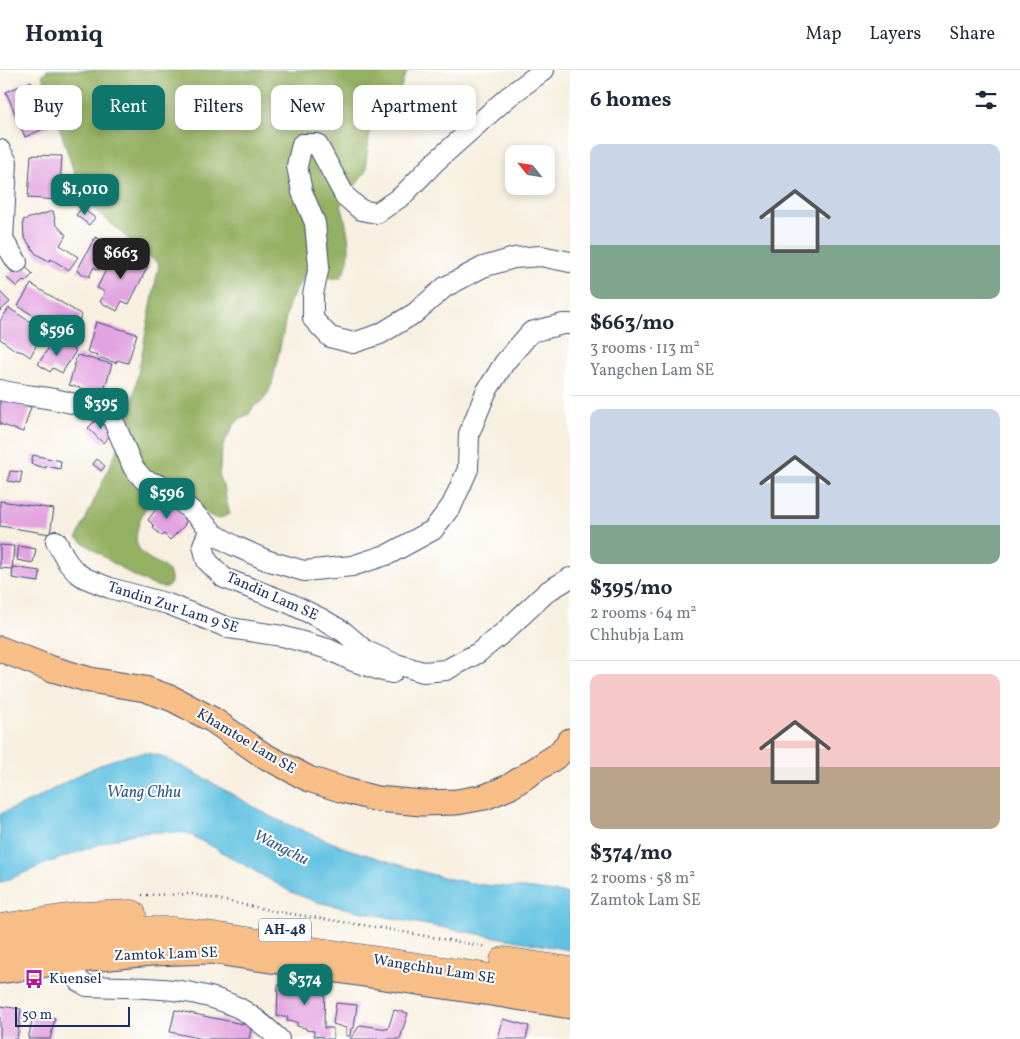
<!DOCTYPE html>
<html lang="en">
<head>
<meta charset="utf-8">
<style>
	body { margin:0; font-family:Vollkorn,serif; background:#f6f6f7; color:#1f2937; height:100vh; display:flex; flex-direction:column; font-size:19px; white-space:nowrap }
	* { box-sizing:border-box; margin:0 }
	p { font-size:16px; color:#747a83 }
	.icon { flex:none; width:28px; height:28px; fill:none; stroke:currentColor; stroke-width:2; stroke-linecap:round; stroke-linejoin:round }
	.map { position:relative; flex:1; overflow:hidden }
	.sheet { display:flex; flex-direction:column; background:#fff; width:450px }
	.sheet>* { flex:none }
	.banner { position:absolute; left:15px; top:15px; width:475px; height:45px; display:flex; gap:10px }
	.needle { width:32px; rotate:300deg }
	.buttons { position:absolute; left:505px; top:75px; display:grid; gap:10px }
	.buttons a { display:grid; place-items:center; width:50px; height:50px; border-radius:10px; background:#fff; box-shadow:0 2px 8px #0003; font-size:25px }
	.scale { position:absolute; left:15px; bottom:12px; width:115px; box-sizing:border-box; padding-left:5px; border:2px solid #1b2f5e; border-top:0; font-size:14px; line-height:18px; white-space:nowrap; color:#1b2f5e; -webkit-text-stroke:4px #fff; paint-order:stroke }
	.price { position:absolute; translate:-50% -42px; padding:0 11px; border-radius:10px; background:#0f766e; color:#fff; font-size:16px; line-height:32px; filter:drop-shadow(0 1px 2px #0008) }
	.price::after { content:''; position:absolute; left:50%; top:30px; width:15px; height:11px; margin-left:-8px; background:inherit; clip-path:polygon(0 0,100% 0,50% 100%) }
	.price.on { background:#222; color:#fff }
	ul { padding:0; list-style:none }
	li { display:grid; align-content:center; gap:10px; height:265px; padding:0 20px }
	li+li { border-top:1px solid #e0e1e3 }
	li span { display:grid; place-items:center; height:155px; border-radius:10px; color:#555 }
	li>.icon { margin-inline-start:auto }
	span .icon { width:90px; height:90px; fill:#fffc; stroke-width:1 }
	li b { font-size:21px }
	h2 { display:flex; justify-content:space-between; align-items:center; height:60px; padding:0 20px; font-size:21px }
	.tag { padding:0 18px; border-radius:10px; background:#fff; box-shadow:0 2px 8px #0003; font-size:18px; line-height:45px }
	.tag.on { background:#0f766e; color:#fff }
	header { display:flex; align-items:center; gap:30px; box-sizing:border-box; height:70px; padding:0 25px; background:#fff; border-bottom:1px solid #e0e1e3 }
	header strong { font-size:24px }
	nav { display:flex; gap:28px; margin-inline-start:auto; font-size:18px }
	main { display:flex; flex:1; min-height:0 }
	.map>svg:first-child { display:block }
	.forest { fill:#94b062; stroke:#587060 }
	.water { fill:#64c2e2; stroke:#4078a0 }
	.building { fill:#e2a3e0 }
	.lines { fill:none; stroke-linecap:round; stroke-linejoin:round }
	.minor-casing { stroke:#3c4c71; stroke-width:22 }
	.major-casing { stroke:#3c4c71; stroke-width:27 }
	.highway-casing { stroke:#3c4c71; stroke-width:29 }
	.path { stroke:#3c4c71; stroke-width:2.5; stroke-dasharray:1 4; stroke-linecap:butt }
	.minor { stroke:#fff; stroke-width:20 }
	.major { stroke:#f7be87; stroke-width:25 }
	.highway { stroke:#f7be87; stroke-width:28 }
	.labels { text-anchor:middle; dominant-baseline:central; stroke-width:4; stroke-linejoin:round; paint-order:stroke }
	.shield { fill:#fff; stroke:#5f6d8e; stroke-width:1 }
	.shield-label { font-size:14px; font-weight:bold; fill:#1b2f5e }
	.street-label { font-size:15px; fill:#1b2f5e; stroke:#fff }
	.poi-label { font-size:15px; fill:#1b2f5e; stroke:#fff; text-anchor:start }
	.water-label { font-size:16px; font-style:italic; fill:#315b86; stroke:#fff }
</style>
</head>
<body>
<header>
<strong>Homiq</strong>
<nav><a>Map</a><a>Layers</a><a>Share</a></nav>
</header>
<main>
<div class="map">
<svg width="570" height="969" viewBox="0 0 570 969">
	<rect width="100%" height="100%" fill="#fff"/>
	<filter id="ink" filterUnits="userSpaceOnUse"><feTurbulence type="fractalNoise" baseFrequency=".02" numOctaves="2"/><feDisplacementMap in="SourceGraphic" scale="10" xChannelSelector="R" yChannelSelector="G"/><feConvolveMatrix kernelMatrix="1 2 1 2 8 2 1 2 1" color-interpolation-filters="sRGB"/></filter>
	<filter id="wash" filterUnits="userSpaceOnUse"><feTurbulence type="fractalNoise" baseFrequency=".0096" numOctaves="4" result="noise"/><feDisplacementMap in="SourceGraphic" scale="20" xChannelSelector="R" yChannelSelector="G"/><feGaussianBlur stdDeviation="1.12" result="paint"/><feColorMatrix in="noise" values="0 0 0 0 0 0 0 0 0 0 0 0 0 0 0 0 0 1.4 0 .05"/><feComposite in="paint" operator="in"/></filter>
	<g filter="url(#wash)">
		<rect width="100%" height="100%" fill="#f7efdf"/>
		<path class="forest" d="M47,0H408L404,8L401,17L396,26L374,45L371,55L366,92L367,99L362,107L341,134C347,158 356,187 340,208H330L322,205L319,196L304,207L289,233L285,251L284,259L272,314L268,323L263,331L254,336L249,344L241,348L234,355L225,371L222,380L219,407L225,420L226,429L230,444L218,449C200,444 192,426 178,416L154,424C152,431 146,436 143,443C140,449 138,456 137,461C131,493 168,489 171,507C176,543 85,473 77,468L128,356L159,194L143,182L83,129L42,5Z"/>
		<path class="water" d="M144,683L158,685L171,691L197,704L275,749L348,779L426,803L455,810L484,815L525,818L570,824V880L405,851L317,832L291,822L215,778L186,763L173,762H154L133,764L108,771L45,794L0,813V744C13,738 27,733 39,727C70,710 110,685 144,683Z"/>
		<g id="blocks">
			<path class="building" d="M31,11L50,56L25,67L6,22Z
				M31,85L62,86L59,130L28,128Z
				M82,138L95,148L89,155L76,145Z
				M53,141L56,154L66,165L60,175L78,187L69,200L51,189L49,191L36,184L24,167L23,150Z
				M95,167L110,175L104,185L106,186L99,200L94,197L89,207L77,201Z
				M116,179L148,196L129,234L122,231L117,241L100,232L105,222L97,218Z
				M21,193L33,204L25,212L23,211L17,217L7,208Z
				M31,214L82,245L68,267L18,236Z
				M0,222L10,232L0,241Z
				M9,238L44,261L30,287L23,282L15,280L0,269V251Z
				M96,252L137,264L128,293L117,290L116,293L97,287L98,285L87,282Z
				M55,268L76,281L62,303L53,298L50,302L38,294Z
				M77,285L112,294L103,324L69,315Z
				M0,327L31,337L23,362L0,354Z
				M99,347L114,361L103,373L88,358Z
				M33,385L61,391L60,399L46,396V398L31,394Z
				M97,389L105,396L101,401L93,394Z
				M10,401L22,402L20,413L8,411Z
				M0,431L54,439L50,464L0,456Z
				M166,431L187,449L184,456L170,470L164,464L162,466L153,458L154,456L148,450L160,434Z
				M0,475L14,476L12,499L0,498Z
				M19,476L36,479L33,493L17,490Z
				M13,497L40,501L39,512L12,508Z
				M293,911L325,912L324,958H333V969H323V967L314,966V961L306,960V958L297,956V952L287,951L288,947L277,946L278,915L293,916Z
				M336,933L357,935L354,958L351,959L350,966H346V958L333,954Z
				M0,936L21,939L17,969H0Z
				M175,940L252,956L249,969H203L170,962Z
				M394,940L408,943L400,969H350L360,955L388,959Z
				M34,943L55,948L50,969H28Z
				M503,949L529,956L526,969H498Z"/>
		</g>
	</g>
	<g filter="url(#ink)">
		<use href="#blocks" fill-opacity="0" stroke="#3c4c71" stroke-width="1"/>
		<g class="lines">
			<g class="minor-casing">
				<path id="minor" d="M544,0L508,27L435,92L402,126L377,143L361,140L345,126L317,74H302L297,96L302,122L315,153L319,196L313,225V249L330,267L353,273L380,264L415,243L445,217L483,197L514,188L541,186L570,192
					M0,80L7,92L3,170L17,192
					M570,254H563L531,262L505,292L486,322L469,364L468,399L452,435L433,460L389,484L352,496L304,501L266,490L233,475L214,464L210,459L203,475L207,491L224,508L289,533L322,549L344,562L366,581L393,593L423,602L446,600L478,583L504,562L548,521L570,508
					M0,320C22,326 45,326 67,332C82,335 97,340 112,347L133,397L144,410L162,416L193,442L210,459
					M56,471L68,493L76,502L85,508L110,518L168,534L229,558L282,566L328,579L353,591L383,601L392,603
					M69,891L80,912L87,916C138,918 192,915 239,938C254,946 267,958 279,969"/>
			</g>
			<g class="major-casing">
				<path id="major" d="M0,579L49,598L90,610L145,619L173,629L213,650L263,685L309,709L343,720L377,729L422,733L457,732L485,727L509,717L558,685L570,671
					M0,901L69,891L151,883L210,881L504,925L570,936"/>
			</g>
			<g class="highway-casing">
				<path id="highway" d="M0,858L81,846L132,844
					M0,878L119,861H172L200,864L570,920
					M504,891L570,901"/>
			</g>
			<path class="path" d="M142,825L192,824L279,842L381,858L487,877"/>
			<use href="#minor" class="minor"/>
			<use href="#major" class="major"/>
			<use href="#highway" class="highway"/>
		</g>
	</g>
	<defs>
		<g id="bus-bare" transform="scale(1.5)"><path d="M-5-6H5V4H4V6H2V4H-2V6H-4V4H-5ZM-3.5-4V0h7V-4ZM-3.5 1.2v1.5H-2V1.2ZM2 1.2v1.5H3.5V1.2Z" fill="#b5179e" stroke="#fff" stroke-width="2.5" paint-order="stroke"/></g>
	</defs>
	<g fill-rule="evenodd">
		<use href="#bus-bare" x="34" y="909"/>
	</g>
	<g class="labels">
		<rect class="shield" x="259" y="848.5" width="52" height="23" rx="4"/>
		<g class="shield-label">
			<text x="285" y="860">AH-48</text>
		</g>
		<g class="street-label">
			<text transform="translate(272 527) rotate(24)">Tandin Lam SE</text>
			<text transform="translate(173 538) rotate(18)">Tandin Zur Lam 9 SE</text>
			<text transform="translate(246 672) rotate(31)">Khamtoe Lam SE</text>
			<text transform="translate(166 885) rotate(-2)">Zamtok Lam SE</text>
			<text transform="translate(434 900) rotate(9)">Wangchhu Lam SE</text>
		</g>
		<g class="poi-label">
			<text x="49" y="909">Kuensel</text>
		</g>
		<g class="water-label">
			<text x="144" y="723">Wang Chhu</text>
			<text transform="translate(281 778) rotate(27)">Wangchu</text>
		</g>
	</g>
</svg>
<div class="buttons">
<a><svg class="needle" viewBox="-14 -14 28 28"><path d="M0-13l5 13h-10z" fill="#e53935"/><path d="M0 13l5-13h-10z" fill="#747a83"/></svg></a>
</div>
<div class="scale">50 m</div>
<b class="price" style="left:85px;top:146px">$1,010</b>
<b class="price on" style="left:121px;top:210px">$663</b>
<b class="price" style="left:57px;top:287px">$596</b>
<b class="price" style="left:101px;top:360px">$395</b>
<b class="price" style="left:167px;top:450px">$596</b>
<b class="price" style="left:305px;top:936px">$374</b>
<div class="banner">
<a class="tag">Buy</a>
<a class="tag on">Rent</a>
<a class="tag">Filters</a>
<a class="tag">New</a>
<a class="tag">Apartment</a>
</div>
</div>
<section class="sheet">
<h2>6 homes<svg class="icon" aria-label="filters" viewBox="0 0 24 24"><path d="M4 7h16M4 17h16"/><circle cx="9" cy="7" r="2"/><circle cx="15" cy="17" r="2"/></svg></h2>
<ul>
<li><span style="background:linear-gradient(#c9d6e8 65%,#7fa58c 0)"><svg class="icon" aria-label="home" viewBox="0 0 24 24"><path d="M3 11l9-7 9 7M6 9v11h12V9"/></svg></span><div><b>$663/mo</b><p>3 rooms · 113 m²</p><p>Yangchen Lam SE</p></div></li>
<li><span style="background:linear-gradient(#c9d6e8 75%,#7fa58c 0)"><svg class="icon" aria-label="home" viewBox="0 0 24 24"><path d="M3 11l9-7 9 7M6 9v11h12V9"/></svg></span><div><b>$395/mo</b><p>2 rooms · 64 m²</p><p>Chhubja Lam</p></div></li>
<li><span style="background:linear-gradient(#f6c9c9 60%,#b9a48a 0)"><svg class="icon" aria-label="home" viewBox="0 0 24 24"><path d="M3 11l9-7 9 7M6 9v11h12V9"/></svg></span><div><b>$374/mo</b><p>2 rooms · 58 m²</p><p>Zamtok Lam SE</p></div></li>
</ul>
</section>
</main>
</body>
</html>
